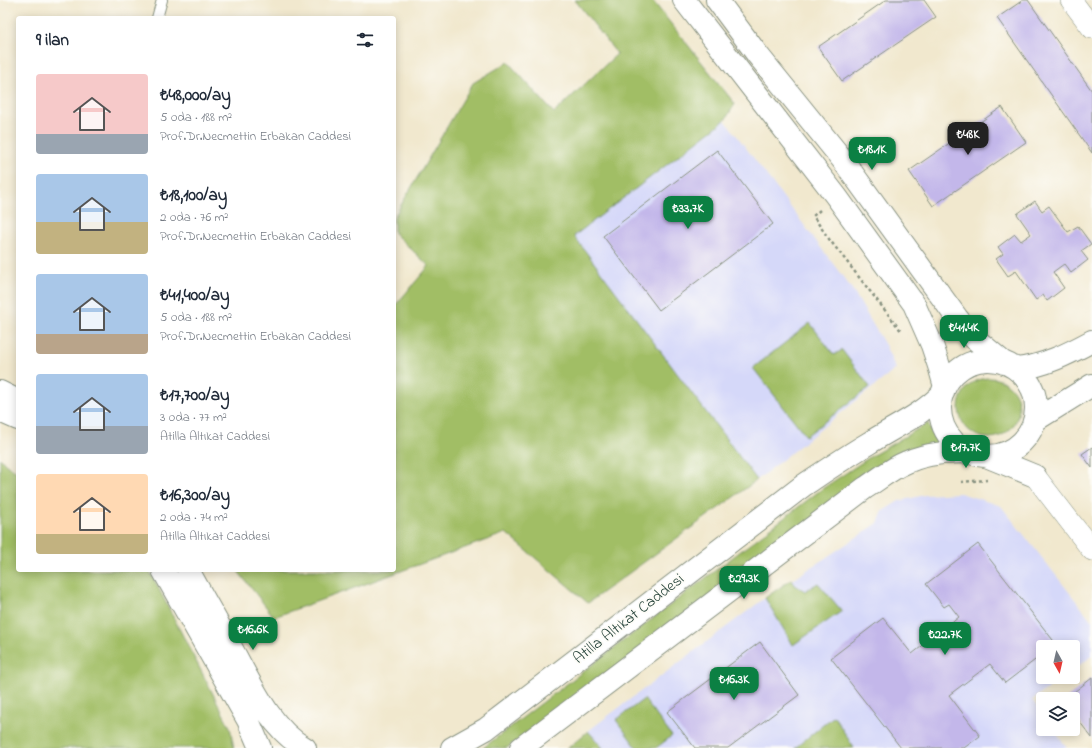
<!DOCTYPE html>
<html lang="tr">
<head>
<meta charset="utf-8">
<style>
	body { margin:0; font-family:"Indie Flower",sans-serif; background:#f2f2f3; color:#1f2937; height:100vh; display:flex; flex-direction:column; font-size:15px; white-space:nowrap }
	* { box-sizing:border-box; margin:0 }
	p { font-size:13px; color:#747a83 }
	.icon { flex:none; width:22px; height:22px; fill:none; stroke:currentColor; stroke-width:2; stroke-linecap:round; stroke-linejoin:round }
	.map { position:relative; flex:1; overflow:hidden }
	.side { position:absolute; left:16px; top:16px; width:380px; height:556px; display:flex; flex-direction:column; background:#fff; border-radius:4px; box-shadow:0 2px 10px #0003 }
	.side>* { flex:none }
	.needle { width:26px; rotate:172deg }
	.buttons { position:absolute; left:1036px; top:640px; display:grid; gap:8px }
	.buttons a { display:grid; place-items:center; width:44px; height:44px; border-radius:4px; background:#fff; box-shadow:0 2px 10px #0003; font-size:20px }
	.price { position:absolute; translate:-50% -34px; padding:0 9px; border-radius:8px; background:#0b8043; color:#fff; font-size:13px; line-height:26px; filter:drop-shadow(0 1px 2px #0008) }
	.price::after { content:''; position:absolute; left:50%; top:24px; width:12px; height:9px; margin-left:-6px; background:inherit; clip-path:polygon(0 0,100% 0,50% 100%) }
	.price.selected { background:#222; color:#fff }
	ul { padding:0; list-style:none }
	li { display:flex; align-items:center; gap:12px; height:100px; padding:0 20px }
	li span { display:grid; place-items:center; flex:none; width:112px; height:80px; border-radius:4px; color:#555 }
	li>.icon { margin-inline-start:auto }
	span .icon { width:48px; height:48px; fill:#fffc; stroke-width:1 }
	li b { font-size:17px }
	h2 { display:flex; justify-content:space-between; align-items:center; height:48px; padding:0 20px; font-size:17px }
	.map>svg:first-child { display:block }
	.built { fill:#d5d8f9 }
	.green { fill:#a1be65; stroke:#607e4c }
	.building { fill:#c3b7ea }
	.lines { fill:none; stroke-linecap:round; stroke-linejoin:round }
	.lane-casing { stroke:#889281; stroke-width:12 }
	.street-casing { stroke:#889281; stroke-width:22 }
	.secondary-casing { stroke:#889281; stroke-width:24 }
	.path { stroke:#889281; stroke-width:2.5; stroke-dasharray:3 3; stroke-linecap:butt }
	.lane { stroke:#fff; stroke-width:10 }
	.street { stroke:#fff; stroke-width:21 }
	.secondary { stroke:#fff; stroke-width:22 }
	.labels { text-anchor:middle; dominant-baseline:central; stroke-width:3.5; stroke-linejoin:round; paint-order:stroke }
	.street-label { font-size:16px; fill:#1f3d34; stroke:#fdfcf7 }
</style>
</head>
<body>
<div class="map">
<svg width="1092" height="748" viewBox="0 0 1092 748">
	<rect width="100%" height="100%" fill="#fdfcf7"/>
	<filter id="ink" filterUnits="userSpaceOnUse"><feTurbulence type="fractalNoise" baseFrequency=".025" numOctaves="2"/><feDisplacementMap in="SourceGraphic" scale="8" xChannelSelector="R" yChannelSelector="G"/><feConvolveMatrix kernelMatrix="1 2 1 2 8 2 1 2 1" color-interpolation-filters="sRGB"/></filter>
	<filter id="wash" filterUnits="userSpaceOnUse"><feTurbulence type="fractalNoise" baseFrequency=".012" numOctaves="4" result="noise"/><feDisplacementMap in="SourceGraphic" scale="16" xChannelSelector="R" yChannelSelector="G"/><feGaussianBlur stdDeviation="0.9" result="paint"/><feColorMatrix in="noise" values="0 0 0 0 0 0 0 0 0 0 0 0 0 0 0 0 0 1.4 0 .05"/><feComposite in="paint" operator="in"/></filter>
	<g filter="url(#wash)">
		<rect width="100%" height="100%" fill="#f1e8ce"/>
		<path class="built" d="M725,120L852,289L885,345L896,369L757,480L574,236Z
			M960,493L1001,506L1092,621V656L1073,670V647H1043V677H1063L1032,700L1043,715V729H1053L1067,748H854L834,716L795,748H603L588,731L765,598L878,523L883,511L899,501L925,495Z"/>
		<path class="green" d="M575,0H652L735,104L725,120L574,236L757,480L588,603L506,533L274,617L237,570H394V307L429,266L394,233V217L473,83L508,62L554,113L617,54Z
			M810,323L834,355L842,350L870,387L806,436L753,368Z
			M959 408a30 30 0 1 1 60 0a30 30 0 1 1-60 0Z
			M928,423L932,434L937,444L590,686L507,748H483L822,489L870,457Z
			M0,458L5,464L18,473V570H149L230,727L234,748H0Z
			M792,579L795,585L805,591L818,583L842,611L793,645L765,598Z
			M644,699L672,736L656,748H637L616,720Z
			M834,716L854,748H795Z
			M588,731L603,748H568Z"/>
		<g id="blocks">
			<path class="building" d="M886,0H924L936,17L842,81L818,47Z
				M1023,0H1028L1092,91V153L997,18Z
				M1002,107L1026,142L933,206L909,171Z
				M717,150L773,224L659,310L603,236Z
				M1035,201L1042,211L1049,206L1068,232L1078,226L1091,244L1081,251L1088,260L1071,273L1064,264L1053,272L1064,288L1047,301L1043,295L1036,300L1016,271L1008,276L996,259L1003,254L998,247L1015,234L1021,241L1031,234L1017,214Z
				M1092,447V468L1082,454Z
				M978,544L1056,644L1052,647H1043V654L1005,683L990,664L949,695L980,736L964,748H901L831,658L883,618L912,654L959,617L949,604L944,607L926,584Z
				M760,642L799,695L728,748H695L667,712Z
				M1092,678V738L1073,713V699H1065Z"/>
		</g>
	</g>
	<g filter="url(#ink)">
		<use href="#blocks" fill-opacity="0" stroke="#889281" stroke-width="1"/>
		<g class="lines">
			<g class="lane-casing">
				<path id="lane" d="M157,18L162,0"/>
			</g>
			<g class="street-casing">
				<path id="street" d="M1071,0L1092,28
					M1035,476L1092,550"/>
			</g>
			<g class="secondary-casing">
				<path id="secondary" d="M684,0L836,196L914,304L932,345L940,369L945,387
					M717,0L757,54L842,159L957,318L974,338L1004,363
					M940 408a48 48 0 1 1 96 0a48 48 0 1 1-96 0Z
					M1017,369C1044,366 1068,354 1092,341
					M0,392L18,401
					M0,411L18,419
					M1034,421L1092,385
					M986,456L1035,476
					M163,570L248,720L260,748
					M188,570C203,598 219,625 234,653C252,686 271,729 305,748
					M452,748L486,729L804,485C825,471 847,456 869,443C894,427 922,415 943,393
					M521,748L865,488C879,479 892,468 907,462C927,453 949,452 971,452"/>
			</g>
			<path class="path" d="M820,210L813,216L829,239L902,332
				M961,482L987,480"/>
			<use href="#lane" class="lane"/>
			<use href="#street" class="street"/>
			<use href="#secondary" class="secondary"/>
		</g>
	</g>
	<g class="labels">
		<g class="street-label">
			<text transform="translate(629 619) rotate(-38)">Atilla Altıkat Caddesi</text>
		</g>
	</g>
</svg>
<div class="buttons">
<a><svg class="needle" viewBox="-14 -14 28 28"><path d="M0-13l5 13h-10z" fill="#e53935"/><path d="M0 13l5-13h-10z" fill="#747a83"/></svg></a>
<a><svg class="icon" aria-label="layers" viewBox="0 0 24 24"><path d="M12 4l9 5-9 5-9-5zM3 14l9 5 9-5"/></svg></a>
</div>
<b class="price selected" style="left:968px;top:156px">₺48K</b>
<b class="price" style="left:872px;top:171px">₺18.1K</b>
<b class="price" style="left:688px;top:230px">₺33.7K</b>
<b class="price" style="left:964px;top:349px">₺41.4K</b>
<b class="price" style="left:966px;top:469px">₺17.7K</b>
<b class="price" style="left:744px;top:600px">₺29.3K</b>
<b class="price" style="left:253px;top:651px">₺16.6K</b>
<b class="price" style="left:945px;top:656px">₺22.7K</b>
<b class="price" style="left:734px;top:701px">₺16.3K</b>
<section class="side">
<h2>9 ilan<svg class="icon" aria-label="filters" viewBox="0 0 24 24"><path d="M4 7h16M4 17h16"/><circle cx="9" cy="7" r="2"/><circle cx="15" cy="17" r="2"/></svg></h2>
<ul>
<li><span style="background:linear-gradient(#f6c9c9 75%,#9aa5b1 0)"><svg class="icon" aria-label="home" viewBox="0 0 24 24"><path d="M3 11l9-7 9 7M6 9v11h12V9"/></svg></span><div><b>₺48,000/ay</b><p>5 oda · 188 m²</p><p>Prof.Dr.Necmettin Erbakan Caddesi</p></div></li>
<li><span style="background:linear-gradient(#a9c7e8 60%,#c2b280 0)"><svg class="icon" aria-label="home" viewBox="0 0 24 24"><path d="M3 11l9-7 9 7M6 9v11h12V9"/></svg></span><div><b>₺18,100/ay</b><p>2 oda · 76 m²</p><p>Prof.Dr.Necmettin Erbakan Caddesi</p></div></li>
<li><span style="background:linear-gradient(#a9c7e8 75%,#b9a48a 0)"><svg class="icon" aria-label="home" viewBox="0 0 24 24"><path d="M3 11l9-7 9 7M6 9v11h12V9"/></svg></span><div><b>₺41,400/ay</b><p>5 oda · 188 m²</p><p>Prof.Dr.Necmettin Erbakan Caddesi</p></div></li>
<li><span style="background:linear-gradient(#a9c7e8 65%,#9aa5b1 0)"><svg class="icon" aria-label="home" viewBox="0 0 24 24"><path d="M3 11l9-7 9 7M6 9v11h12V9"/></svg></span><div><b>₺17,700/ay</b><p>3 oda · 77 m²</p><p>Atilla Altıkat Caddesi</p></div></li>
<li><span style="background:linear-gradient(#ffd9b3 75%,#c2b280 0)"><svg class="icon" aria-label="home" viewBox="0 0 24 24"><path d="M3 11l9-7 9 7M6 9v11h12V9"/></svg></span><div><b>₺16,300/ay</b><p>2 oda · 74 m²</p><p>Atilla Altıkat Caddesi</p></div></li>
</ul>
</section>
</div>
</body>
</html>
